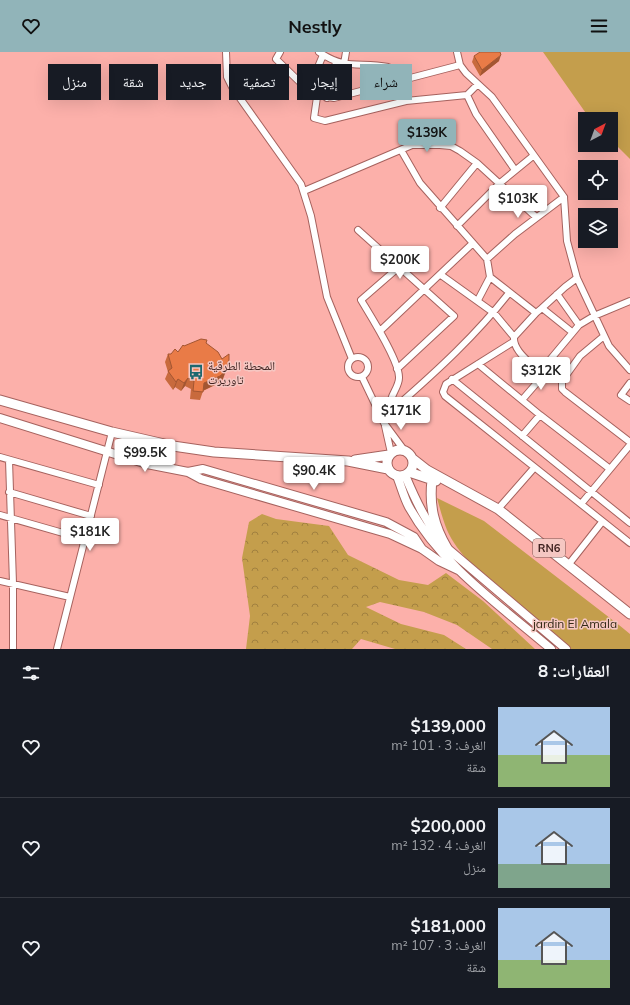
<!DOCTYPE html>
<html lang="ar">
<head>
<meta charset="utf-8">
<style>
	body { margin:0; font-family:Mulish,"Noto Naskh Arabic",sans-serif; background:#242831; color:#f1f3f6; direction:rtl; height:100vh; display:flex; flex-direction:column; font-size:15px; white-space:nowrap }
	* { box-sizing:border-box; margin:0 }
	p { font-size:13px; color:#9ea1a6 }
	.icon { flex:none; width:22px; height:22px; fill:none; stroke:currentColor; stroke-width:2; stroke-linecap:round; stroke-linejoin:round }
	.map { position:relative; height:597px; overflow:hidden; direction:ltr }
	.drawer { display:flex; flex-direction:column; background:#171b24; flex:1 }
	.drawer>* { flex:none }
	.top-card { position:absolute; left:12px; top:12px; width:400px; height:36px; direction:rtl; display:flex; gap:8px }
	.needle { width:26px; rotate:41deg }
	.tools { position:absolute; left:578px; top:60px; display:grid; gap:8px }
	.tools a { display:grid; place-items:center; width:40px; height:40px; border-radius:0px; background:#171b24; box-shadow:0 4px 16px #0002; font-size:20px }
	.price { position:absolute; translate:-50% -34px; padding:0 9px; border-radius:4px; background:#fff; color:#222; font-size:13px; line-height:26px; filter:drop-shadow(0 1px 2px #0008) }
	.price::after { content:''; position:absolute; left:50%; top:24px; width:12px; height:9px; margin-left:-6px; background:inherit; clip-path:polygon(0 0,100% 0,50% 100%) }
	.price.active { background:#91b4b9; color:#111 }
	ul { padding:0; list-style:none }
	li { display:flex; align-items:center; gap:12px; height:100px; padding:0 20px }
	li+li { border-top:1px solid #363941 }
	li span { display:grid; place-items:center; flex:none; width:112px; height:80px; border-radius:0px; color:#555 }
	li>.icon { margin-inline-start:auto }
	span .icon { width:48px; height:48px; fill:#fffc; stroke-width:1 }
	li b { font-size:17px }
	h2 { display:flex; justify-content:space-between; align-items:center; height:48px; padding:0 20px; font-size:17px }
	.pill { padding:0 14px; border-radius:0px; background:#171b24; box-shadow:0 4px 16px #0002; font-size:14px; line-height:36px }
	.pill.active { background:#91b4b9; color:#111 }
	header { display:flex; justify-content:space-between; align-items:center; height:52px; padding:0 20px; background:#91b4b9; color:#111; font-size:18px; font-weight:700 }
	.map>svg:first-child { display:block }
	.green { fill:#c49e4c }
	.forest { fill:url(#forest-crowns) }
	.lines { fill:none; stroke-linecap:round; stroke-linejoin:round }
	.street-casing { stroke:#a6625e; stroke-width:8 }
	.secondary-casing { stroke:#a6625e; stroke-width:10 }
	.primary-casing { stroke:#a6625e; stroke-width:11 }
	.street { stroke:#fff; stroke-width:6 }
	.secondary { stroke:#fff; stroke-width:8 }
	.primary { stroke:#fff; stroke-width:9 }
	.wall { fill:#c86a3d }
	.shaded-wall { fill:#a35632 }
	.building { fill:#e97b47; stroke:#a35632 }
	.labels { text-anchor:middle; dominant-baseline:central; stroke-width:3; stroke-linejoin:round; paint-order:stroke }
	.shield { fill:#f5c7c2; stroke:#765451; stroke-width:1 }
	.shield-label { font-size:11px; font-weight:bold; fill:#3f2220 }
	.poi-label { font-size:12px; fill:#3f2220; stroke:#f5c7c2; text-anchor:start }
	.park-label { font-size:12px; fill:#352b16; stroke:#f5c7c2 }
</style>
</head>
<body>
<header><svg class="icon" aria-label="menu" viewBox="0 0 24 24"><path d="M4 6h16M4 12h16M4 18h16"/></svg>Nestly<svg class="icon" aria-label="heart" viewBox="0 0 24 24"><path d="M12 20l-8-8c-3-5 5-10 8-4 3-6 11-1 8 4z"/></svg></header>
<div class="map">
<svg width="630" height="597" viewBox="0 0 630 597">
	<defs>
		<pattern id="forest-crowns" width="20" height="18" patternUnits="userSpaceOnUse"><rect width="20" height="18" fill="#c49e4c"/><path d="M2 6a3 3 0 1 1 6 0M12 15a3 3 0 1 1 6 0" fill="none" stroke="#a1803f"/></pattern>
	</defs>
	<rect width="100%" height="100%" fill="#fcb0aa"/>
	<path class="green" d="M543,0H630V107L611,88V67H590Z
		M437,446L484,469L619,573L630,582V597H566C534,569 463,516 447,478C443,468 440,457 437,446Z"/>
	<path class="forest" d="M262,462L276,467L329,474L348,503L399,528L428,533L446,521L483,549L535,597H492L457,573L424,560L380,550L366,555L401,572L444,583L466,597H395L361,587L352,597H246L250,564L242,506L249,470Z"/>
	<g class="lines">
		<g class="street-casing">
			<path id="street" d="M226,0L227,25L232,35L301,132L311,164L327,245L352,307
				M280,0L276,7L312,42L334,46L460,13
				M319,0C346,19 361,9 388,15C395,17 401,23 407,26
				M457,0L460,13L466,21L492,45L564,145L567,189L577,226L609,294L630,318
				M344,12L346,0
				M308,39L323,3
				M467,43L476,62L515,118
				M317,45L314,66L325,69L406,49L467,43L478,32
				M327,46L336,10
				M401,98L420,131L487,207L490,225L478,248
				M304,139L412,93H440L451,94L460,99L477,111L536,165
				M440,156L477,111
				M457,174L500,131L533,104
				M358,178L454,264L397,317
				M487,207L515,182L564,145
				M399,215L361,248C370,263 400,310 399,326C399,336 388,345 391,355L398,353C438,318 476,283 509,241
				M441,223L494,261L514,285C513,297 526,307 534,315H544L562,329V337L565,340L630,390
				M490,225L536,261L542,256L572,280
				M557,242L579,273
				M542,256L565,235L577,226
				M380,279L473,191
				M514,285L536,261
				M513,290L446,332L443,340L445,344L630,491
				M348 315a10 10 0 1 1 20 0a10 10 0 1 1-20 0Z
				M478,312L540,363L610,417
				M544,315L579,273L594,264L630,249
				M362,325L384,371L404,398
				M452,327L630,471
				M562,329L580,304L604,284
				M630,331L621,343L630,349
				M522,348L548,318
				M385,374L391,401
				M522,384L540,363
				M0,405L99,433
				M9,408L13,531V597
				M9,440L91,464
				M581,452L630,393
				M498,457L534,416
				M0,463L84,487
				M569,512L602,470
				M0,529L70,545
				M57,597L112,380"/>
		</g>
		<g class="secondary-casing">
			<path id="secondary" d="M0,366L147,412L188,420L201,427L390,482L422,497L439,509L458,518
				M188,420L203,417L386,470L414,485L422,497
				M405,423C417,452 427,472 447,496L566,597
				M397,424C401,434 404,446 409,455C442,514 501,554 551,597"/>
		</g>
		<g class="primary-casing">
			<path id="primary" d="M0,348L112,380L173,394L214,400L348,409L388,417
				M387 411a13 13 0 1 1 26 0a13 13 0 1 1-26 0Z
				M413,407L427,418L498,457L630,562
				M355,408L389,403
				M409,420L436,429
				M432,428C429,454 434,474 447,496"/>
		</g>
		<use href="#street" class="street"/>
		<use href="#secondary" class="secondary"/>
		<use href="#primary" class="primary"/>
	</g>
	<path class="wall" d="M474,4L499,9L480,24L472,10Z
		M206,291L223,327L217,332L203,339L200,348L190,347L191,337L185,334L181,339L175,335L173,338L165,327L168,320L165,310L168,302H171L178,300L184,294Z"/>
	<path class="shaded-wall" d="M501,3L499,9L480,24L482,18Z
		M226,319L223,327L217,332L202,339L204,331Z
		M188,326L185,334L181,339L184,331Z
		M178,327L175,335L173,338L176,330Z"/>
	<path class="building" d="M480,0H500L501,3L482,18L474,4Z
		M201,287L207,288L206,291L218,300L222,307L229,302V308L226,319L220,324L204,331L203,340L193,339L194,329L188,326L184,331L178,327L176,330L168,319L172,316L168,302H171L175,297L178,300L183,293L184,294Z"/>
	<defs>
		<g id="bus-bare" transform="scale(1.2)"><path d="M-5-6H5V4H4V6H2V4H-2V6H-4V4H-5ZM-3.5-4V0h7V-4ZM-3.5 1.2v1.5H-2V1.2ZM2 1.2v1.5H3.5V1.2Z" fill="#1c686f" stroke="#f5c7c2" stroke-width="2.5" paint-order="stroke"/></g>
	</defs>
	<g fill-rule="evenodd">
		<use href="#bus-bare" x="196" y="320"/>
	</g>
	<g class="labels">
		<rect class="shield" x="533" y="487" width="32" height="18" rx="3"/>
		<g class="shield-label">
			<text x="549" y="496">RN6</text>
		</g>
		<g class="poi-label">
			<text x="208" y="313">المحطة الطرقية<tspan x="208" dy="14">تاوريرت</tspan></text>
		</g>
		<g class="park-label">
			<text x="575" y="571">jardin El Amala</text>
		</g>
	</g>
</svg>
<div class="tools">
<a><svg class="needle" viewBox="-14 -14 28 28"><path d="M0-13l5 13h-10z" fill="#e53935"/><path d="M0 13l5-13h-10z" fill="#9ea1a6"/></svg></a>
<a><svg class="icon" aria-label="locate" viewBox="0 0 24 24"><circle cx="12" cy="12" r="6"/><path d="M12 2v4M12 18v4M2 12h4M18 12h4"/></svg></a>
<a><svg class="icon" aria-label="layers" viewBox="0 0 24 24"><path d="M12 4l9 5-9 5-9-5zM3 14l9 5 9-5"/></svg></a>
</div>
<b class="price active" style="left:427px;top:101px">$139K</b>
<b class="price" style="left:518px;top:167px">$103K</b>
<b class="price" style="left:400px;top:228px">$200K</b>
<b class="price" style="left:541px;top:339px">$312K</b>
<b class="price" style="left:401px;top:379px">$171K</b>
<b class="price" style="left:145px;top:421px">$99.5K</b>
<b class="price" style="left:314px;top:439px">$90.4K</b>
<b class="price" style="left:90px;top:500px">$181K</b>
<div class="top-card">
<a class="pill active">شراء</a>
<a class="pill">إيجار</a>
<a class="pill">تصفية</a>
<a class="pill">جديد</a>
<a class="pill">شقة</a>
<a class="pill">منزل</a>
</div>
</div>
<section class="drawer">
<h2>العقارات: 8<svg class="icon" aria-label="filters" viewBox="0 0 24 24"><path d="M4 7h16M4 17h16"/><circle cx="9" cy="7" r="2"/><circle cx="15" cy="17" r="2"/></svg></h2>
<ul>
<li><span style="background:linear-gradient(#a9c7e8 60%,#8fb573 0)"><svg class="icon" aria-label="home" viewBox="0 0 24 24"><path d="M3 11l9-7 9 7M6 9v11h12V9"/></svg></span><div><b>$139,000</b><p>الغرف: 3 · 101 m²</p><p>شقة</p></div><svg class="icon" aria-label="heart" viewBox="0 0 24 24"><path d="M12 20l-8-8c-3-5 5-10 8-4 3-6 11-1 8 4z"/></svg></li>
<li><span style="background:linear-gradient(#a9c7e8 70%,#7fa58c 0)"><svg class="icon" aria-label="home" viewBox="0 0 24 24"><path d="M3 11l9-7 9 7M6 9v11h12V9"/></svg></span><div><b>$200,000</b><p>الغرف: 4 · 132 m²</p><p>منزل</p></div><svg class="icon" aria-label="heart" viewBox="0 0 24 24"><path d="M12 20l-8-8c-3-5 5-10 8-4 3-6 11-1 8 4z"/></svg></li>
<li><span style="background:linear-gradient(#a9c7e8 65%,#8fb573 0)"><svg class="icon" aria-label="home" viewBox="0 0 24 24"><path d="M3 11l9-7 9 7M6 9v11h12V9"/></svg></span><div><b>$181,000</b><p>الغرف: 3 · 107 m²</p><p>شقة</p></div><svg class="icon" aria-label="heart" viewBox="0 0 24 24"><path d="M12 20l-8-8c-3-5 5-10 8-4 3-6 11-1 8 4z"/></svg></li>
</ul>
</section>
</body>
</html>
